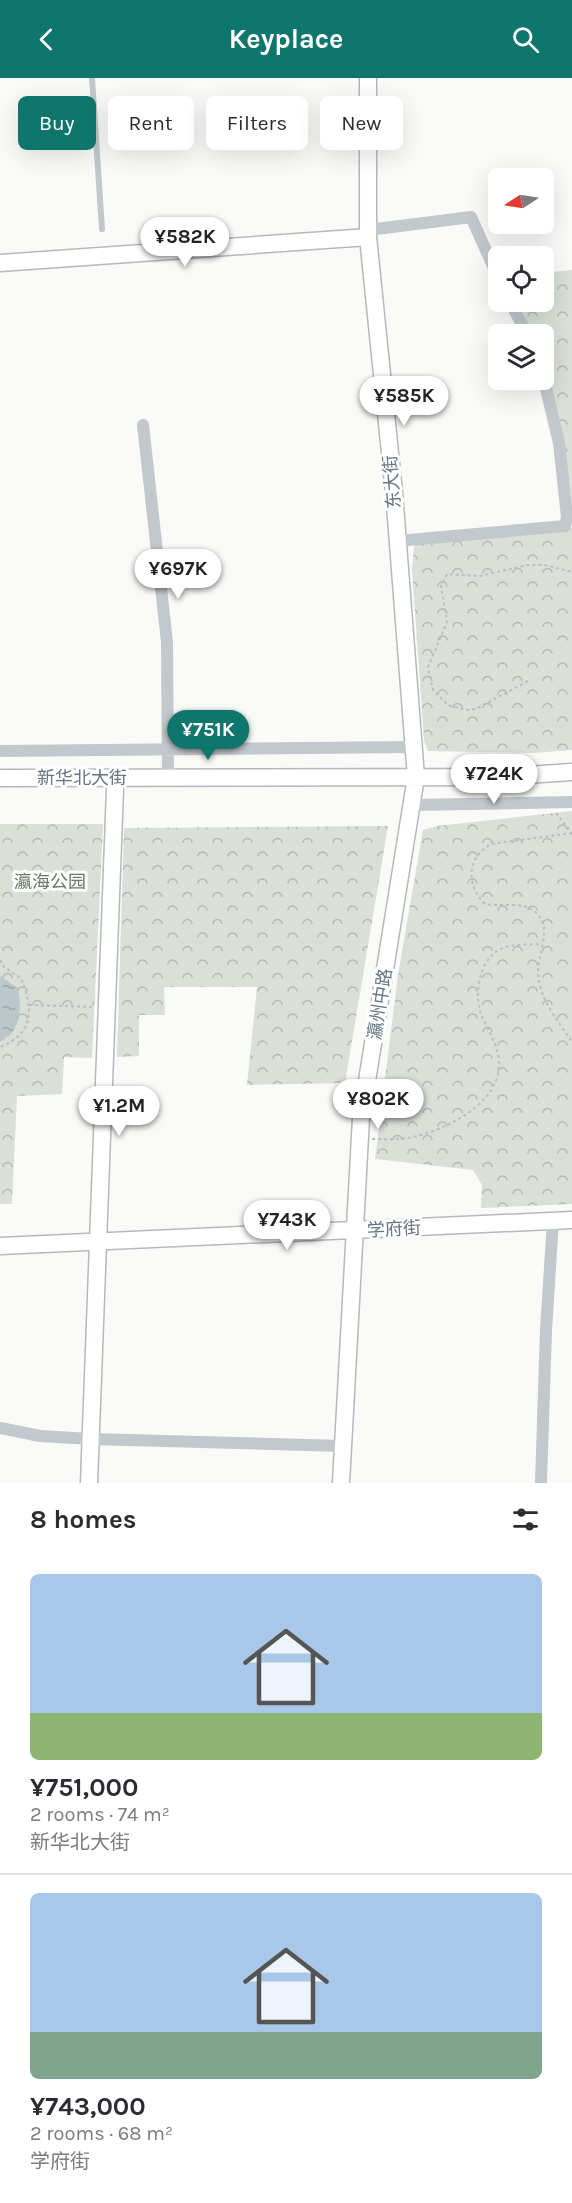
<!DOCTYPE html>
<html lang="en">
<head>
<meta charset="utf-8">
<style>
	body { margin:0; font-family:Karla,"Noto Sans SC",sans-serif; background:#f2f2f3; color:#2b2b33; height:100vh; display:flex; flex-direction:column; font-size:22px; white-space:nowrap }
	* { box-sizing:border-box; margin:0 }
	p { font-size:20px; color:#7c7c81 }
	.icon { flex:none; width:33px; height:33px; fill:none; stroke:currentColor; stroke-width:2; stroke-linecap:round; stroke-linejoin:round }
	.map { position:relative; height:1405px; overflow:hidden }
	.panel { display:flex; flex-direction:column; background:#fff; flex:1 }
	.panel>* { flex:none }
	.top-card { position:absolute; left:18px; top:18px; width:537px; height:54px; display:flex; gap:12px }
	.needle { width:39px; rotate:258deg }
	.tools { position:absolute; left:488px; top:90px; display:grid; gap:12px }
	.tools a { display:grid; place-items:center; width:66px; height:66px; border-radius:9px; background:#fff; box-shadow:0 6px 24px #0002; font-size:30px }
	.price { position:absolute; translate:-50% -51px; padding:0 14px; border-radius:21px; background:#fff; color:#222; font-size:20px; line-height:39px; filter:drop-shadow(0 2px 3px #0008) }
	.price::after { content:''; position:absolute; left:50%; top:36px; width:18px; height:14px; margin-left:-9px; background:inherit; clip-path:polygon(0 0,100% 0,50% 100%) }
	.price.current { background:#0f766e; color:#fff }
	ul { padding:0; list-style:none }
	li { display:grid; align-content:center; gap:12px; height:318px; padding:0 30px }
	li+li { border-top:2px solid #e1e1e2 }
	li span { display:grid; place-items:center; height:186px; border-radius:9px; color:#555 }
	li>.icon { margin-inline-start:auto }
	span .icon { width:108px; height:108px; fill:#fffc; stroke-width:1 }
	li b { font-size:26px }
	h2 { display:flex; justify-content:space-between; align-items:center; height:72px; padding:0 30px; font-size:26px }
	.pill { padding:0 21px; border-radius:9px; background:#fff; box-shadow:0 6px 24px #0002; font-size:21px; line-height:54px }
	.pill.current { background:#0f766e; color:#fff }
	header { display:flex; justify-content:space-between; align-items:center; height:78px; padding:0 30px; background:#0f766e; color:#fff; font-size:27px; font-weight:700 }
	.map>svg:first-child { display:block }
	.park { fill:url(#park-crowns) }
	.water { fill:url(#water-ripples) }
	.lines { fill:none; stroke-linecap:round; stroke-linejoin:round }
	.secondary-casing { stroke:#b3babf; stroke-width:19 }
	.path { stroke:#bbbfc2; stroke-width:2; stroke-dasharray:3 3; stroke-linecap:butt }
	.lane { stroke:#c3c8cc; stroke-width:6 }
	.street { stroke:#c3c8cc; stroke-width:12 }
	.secondary { stroke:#fff; stroke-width:16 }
	.labels { text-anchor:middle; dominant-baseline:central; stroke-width:6; stroke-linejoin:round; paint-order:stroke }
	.street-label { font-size:18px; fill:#657683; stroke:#fff }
	.park-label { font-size:18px; fill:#687a64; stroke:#fff }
</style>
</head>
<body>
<header><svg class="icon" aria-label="back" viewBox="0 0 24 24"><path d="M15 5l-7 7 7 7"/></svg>Keyplace<svg class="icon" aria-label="search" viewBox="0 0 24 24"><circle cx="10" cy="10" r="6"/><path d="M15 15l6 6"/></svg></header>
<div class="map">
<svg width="572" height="1405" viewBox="0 0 572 1405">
	<defs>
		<pattern id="park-crowns" width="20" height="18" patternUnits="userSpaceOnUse" patternTransform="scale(1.5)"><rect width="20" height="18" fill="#dadfd7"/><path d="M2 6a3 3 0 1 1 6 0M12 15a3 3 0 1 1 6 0" fill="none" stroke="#b4b9b4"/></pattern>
		<pattern id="water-ripples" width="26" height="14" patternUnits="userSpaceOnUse" patternTransform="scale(1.5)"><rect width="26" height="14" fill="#bbc7cb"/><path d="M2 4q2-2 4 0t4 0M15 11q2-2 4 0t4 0" fill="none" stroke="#9ca6aa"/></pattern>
	</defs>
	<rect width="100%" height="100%" fill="#fafaf8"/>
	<path class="park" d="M572,192V445L559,340L543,280V256H533L517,224H543V195Z
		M572,450V672L533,675L428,673L424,662L412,492L414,468L418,466Z
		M572,733V1126L481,1130L482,1107L473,1092L375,1081L398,897L423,752L437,748Z
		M0,746H103L92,980L64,979L62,1016L17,1018L12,1126H0Z
		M388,748L345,1005L247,1007L257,909H164L165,937H139V978L117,979L124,750Z"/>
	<path class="water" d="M0,898L18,910C22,932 21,953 0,964Z"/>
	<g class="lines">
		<g class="secondary-casing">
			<path id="secondary" d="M0,185L368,159
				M0,700L496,699L572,694
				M0,1168L572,1142
				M89,1405L115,711
				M341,1405L361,1040L416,699L394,414L368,159V0"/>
		</g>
		<path class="path" d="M528,603L476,631L466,632L448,627L433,612L428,589L447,544L441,508L447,496L480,498L528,487H545L572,494
			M556,735L571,754
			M572,755L491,766C467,780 465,806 485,826C500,829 521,823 534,833C554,848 538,875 538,894C539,921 558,943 572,964
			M0,882L4,889L21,900C33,931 35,955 0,969
			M29,927L93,929
			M372,1061C386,1061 399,1062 413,1059C445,1052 499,1026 499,987C500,970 487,951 481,936C474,915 479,881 501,871C513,865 529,867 542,866"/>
		<path class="lane" d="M92,0L102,151"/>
		<path class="street" d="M368,152L471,139L498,199
			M510,224L527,256
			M143,347L167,564L168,700
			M397,463L565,448L567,439L559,365L543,298
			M0,673L413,669
			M412,727L572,724
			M0,1350L40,1358L91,1361L343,1368
			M541,1405L546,1252L553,1143"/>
		<use href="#secondary" class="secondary"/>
	</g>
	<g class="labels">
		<g class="street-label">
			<text transform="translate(392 404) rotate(-95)">东大街</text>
			<text x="82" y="700">新华北大街</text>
			<text transform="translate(380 926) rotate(-81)">瀛州中路</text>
			<text transform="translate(394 1151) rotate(-3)">学府街</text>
		</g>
		<g class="park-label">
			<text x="50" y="804">瀛海公园</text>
		</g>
	</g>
</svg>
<div class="tools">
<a><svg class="needle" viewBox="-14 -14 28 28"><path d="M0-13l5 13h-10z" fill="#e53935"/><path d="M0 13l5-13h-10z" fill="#7c7c81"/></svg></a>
<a><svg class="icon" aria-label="locate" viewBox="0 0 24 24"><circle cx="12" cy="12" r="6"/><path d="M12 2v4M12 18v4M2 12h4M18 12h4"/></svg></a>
<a><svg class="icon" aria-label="layers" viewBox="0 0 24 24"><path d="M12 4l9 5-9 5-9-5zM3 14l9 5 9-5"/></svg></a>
</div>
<b class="price" style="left:185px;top:190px">¥582K</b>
<b class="price" style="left:404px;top:349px">¥585K</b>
<b class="price" style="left:178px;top:522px">¥697K</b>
<b class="price current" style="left:208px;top:683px">¥751K</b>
<b class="price" style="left:494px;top:727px">¥724K</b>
<b class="price" style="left:378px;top:1052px">¥802K</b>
<b class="price" style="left:119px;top:1059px">¥1.2M</b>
<b class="price" style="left:287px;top:1173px">¥743K</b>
<div class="top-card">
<a class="pill current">Buy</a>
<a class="pill">Rent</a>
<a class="pill">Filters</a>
<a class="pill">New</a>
</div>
</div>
<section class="panel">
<h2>8 homes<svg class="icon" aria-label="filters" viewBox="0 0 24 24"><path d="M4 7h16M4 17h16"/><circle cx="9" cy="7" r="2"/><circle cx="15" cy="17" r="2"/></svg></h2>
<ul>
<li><span style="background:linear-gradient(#a9c7e8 75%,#8fb573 0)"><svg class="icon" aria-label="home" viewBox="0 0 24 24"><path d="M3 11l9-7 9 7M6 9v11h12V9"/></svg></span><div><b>¥751,000</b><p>2 rooms · 74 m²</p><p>新华北大街</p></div></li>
<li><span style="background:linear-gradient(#a9c7e8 75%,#7fa58c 0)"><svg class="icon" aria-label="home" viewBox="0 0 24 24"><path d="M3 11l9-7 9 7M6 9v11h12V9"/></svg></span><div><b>¥743,000</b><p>2 rooms · 68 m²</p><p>学府街</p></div></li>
</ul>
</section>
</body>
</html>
